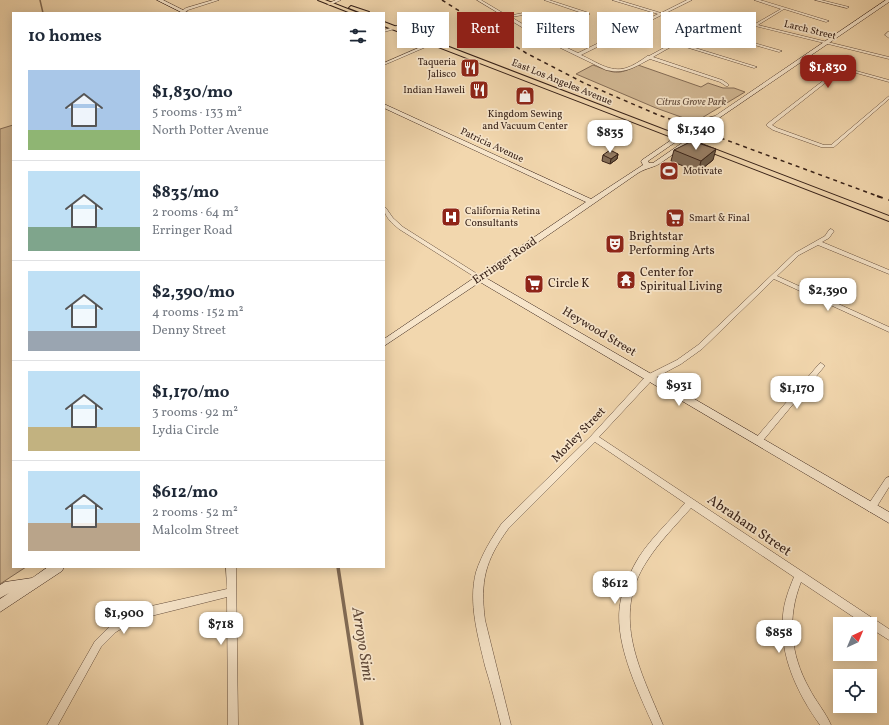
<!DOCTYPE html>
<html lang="en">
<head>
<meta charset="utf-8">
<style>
	body { margin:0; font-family:Vollkorn,serif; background:#f2f2f3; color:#1f2937; height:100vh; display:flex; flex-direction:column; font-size:15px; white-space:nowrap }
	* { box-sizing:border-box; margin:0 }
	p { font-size:13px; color:#747a83 }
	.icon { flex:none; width:22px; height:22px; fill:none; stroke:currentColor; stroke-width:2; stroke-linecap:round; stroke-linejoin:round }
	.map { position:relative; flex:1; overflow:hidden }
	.panel { position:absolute; left:12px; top:12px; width:373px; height:556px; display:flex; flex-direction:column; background:#fff; border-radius:0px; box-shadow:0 2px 10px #0003 }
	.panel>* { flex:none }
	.guide { position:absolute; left:397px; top:12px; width:380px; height:36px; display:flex; gap:8px }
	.needle { width:26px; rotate:44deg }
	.fabs { position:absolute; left:833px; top:617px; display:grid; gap:8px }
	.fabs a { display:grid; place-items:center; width:44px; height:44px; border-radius:0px; background:#fff; box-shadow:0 2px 10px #0003; font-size:20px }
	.price { position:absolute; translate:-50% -34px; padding:0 9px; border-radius:8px; background:#fff; color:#222; font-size:13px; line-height:26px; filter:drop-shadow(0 1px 2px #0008) }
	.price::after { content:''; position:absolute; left:50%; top:24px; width:12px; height:9px; margin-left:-6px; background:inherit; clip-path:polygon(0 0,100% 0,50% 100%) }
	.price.on { background:#8f2418; color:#fff }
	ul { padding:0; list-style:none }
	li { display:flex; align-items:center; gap:12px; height:100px; padding:0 16px }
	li+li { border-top:1px solid #e0e1e3 }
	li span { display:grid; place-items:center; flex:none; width:112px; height:80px; border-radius:0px; color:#555 }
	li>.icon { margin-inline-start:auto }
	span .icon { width:48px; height:48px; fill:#fffc; stroke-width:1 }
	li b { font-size:17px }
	h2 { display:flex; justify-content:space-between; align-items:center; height:48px; padding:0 16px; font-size:17px }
	.pill { padding:0 14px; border-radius:0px; background:#fff; box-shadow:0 2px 10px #0003; font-size:14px; line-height:36px }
	.pill.on { background:#8f2418; color:#fff }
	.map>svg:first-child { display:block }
	.green { fill:#d2b894; stroke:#846c56 }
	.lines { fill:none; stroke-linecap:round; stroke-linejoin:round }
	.stream-far1 { stroke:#806953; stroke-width:1.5 }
	.stream { stroke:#806953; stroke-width:3.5 }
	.street-casing { stroke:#654e3d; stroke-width:1 }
	.secondary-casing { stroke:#362017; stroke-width:1 }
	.primary-casing { stroke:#362017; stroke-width:2 }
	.street { fill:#f7e5ca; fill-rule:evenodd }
	.secondary { fill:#f7e5ca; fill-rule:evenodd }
	.primary { fill:#f2d7ae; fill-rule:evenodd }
	.rail-far1 { stroke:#362017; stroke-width:1.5; stroke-dasharray:4 4; stroke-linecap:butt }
	.rail { stroke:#362017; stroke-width:2; stroke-dasharray:6 6; stroke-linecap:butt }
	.wall { fill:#836d58; stroke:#362017 }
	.shaded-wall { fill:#6a5947; stroke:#362017 }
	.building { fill:#987f66; stroke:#362017 }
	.labels { text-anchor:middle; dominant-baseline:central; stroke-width:3.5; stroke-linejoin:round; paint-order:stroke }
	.far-street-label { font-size:10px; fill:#362017; stroke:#f7e5ca }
	.far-poi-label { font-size:10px; fill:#362017; stroke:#f7e5ca; text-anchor:start }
	.far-park-label { font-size:10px; font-style:italic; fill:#5d4636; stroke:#f7e5ca }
	.poi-label { font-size:12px; fill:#362017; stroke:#f7e5ca; text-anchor:start }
	.street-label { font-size:12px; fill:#362017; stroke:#f7e5ca }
	.near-street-label { font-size:14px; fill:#362017; stroke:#f7e5ca }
	.near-water-label { font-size:16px; font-style:italic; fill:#614a3a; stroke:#f7e5ca }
</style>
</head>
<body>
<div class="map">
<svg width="889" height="725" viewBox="0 0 889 725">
	<rect width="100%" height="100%" fill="#f2d7ae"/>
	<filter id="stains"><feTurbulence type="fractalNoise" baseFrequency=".005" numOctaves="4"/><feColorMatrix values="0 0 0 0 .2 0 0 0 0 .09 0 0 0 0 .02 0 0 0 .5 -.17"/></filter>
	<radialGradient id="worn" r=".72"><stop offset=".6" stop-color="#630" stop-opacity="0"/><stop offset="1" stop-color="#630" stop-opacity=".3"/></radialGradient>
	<path class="green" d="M593,65C614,73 617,76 638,65L701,87L708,83L723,88H734L745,92L695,122L656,108L576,74Z
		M13,125V567H26L0,584V129Z"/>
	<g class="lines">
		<path class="stream-far1" d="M40,0L43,13"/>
		<path class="stream" d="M338,567L362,725"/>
		<g class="street-casing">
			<path id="street" d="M213,0H219L188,10L183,13H178L186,8Z
				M336,0H341L330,5L327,4Z
				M477,0H481L508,16L523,13V15L511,17L541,35L585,14L544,0H549L589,13V15L544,37L578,53L658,14L612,0H618L661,13L687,0H692L581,55C595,61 610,73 626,68C633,66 640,61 646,57L647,56H649L719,18L727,17L755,24L781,9L754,0H760L829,21L826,22L784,9L758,25L889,57V59L727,19L721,20L705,29L782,51L779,52L702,30L679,43L757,67L754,68L676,44L653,57L722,80L728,84V86H726L720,82L650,59C633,68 625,74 606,70L540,38Z
				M815,0H821L849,7L847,8Z
				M400,25L401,27L384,32V30Z
				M888,32H889V38L885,35Z
				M439,39L442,40L384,65V63Z
				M849,69L889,80V82L849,71L839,72L772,125L777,128L824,145H831L889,96V99L834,147H821L773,130L767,126V124L837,70Z
				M384,207L386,208L393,218L403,227L482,277L483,278L482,279H478L399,229C392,223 384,217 384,207Z
				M831,229L834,231L829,238L822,242L889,270V274L818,245L799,255L777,276L889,327V332L774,279L702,349L681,364L653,379L599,437L889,629V640L870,628V624H864L801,582C787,617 790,654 809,688C815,700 826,713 831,725H820C797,693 779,655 783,615C784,602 789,589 794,577L691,508C676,525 659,542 647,561C610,617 641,671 663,725H653C637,689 612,639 621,599C625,584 631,570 639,557C652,537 670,521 685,503L595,442L508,529C485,561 480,581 485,620L511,725H501C496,705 491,685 485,666C478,636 468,603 476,572C482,554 491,539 502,523L591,436L647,375L677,360L698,345L795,253L825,236L829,230Z
				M821,363L825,366L823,368L761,443L758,444L755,443L754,441L755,439L819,364Z
				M889,477V487L874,511L871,512L868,511L867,508L868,505L886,478Z
				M226,567H236L238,725H228L227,597L147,617L129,624L116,632L101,647L58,725H47L95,641L110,626L123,617L147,607L227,589Z"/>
		</g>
		<g class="secondary-casing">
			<path id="secondary" d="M157,0H163L189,13H183Z
				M886,0H889V2L719,118L715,125L662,162C654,168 648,167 638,173L486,278L889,512V523L480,282L384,346V339L586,202L384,108V104L591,199L643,165L641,161L642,160L702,119L715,116ZM712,120L711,123L653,163H649L648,161L706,121Z
				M48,567H64L62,571L0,612V599L9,593L0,598V585L5,582L32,578Z"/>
		</g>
		<g class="primary-casing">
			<path id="primary" d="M318,0H325L358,13H351Z
				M351,6L369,12V13H362L349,8Z
				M384,22L889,216V221L384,26Z"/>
		</g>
		<use href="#street" class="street"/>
		<use href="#secondary" class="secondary"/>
		<use href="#primary" class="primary"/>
		<path class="rail-far1" d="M442,0L526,53L584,83L656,114L880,197"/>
		<path class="rail" d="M877,196L889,200"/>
	</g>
	<path class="wall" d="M674,150L713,160L698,172L671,161Z
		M618,154L617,159L610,164L602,161L603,155Z"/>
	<path class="shaded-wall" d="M716,149L713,160L698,172L701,161Z
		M618,154L617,159L610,164L611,159Z"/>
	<path class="building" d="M692,141L716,149L701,161L674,150Z
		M610,150L618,154L611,159L603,155Z"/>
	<defs>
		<g id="restaurant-square" transform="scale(1)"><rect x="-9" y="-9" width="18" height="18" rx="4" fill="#8f2418" stroke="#f7e5ca"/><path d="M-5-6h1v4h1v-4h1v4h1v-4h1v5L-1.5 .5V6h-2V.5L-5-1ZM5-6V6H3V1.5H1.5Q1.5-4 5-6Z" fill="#fff"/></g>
		<g id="shop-square" transform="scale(1)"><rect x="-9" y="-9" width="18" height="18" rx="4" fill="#8f2418" stroke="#f7e5ca"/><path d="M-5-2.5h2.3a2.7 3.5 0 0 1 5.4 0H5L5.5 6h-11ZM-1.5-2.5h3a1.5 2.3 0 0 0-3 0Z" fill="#fff"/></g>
		<g id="stadium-square" transform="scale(1)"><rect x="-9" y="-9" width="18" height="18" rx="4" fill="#8f2418" stroke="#f7e5ca"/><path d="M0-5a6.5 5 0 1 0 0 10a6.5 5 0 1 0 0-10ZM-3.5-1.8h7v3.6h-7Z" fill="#fff"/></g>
		<g id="hospital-square" transform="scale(1)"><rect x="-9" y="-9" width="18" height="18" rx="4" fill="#8f2418" stroke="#f7e5ca"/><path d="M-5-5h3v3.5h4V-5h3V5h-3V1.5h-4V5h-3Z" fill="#fff"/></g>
		<g id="supermarket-square" transform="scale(1)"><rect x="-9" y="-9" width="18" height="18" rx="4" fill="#8f2418" stroke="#f7e5ca"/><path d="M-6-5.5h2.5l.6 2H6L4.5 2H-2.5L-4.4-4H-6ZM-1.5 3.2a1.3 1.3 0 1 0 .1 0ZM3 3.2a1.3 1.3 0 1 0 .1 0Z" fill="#fff"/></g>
		<g id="theatre-square" transform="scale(1)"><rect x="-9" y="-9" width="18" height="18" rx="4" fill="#8f2418" stroke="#f7e5ca"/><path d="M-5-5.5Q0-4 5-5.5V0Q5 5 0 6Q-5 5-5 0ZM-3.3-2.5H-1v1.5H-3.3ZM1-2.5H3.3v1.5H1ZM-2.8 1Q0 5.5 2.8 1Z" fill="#fff"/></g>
		<g id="temple-square" transform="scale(1)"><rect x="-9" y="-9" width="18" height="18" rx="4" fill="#8f2418" stroke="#f7e5ca"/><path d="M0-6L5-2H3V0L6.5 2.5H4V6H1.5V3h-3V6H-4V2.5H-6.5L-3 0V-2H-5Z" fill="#fff"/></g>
	</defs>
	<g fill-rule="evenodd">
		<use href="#restaurant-square" x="470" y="68"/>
		<use href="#restaurant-square" x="479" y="90"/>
		<use href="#shop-square" x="525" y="96"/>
		<use href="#stadium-square" x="669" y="171"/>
		<use href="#hospital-square" x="451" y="217"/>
		<use href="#supermarket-square" x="675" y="218"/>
		<use href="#theatre-square" x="615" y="244"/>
		<use href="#temple-square" x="626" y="280"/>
		<use href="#supermarket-square" x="534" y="284"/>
	</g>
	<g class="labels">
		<g class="far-street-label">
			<text transform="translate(810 30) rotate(14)">Larch Street</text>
			<text transform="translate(562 82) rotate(22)">East Los Angeles Avenue</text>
			<text transform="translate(492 145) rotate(25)">Patricia Avenue</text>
		</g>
		<g class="far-poi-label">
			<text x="456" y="62" text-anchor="end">Taqueria<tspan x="456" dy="12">Jalisco</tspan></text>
			<text x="465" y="90" text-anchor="end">Indian Haweli</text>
			<text x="525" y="114" text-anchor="middle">Kingdom Sewing<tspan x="525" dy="12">and Vacuum Center</tspan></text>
			<text x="683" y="171">Motivate</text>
			<text x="465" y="211">California Retina<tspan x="465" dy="12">Consultants</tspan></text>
			<text x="689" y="218">Smart &amp; Final</text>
		</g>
		<g class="far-park-label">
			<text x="691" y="102">Citrus Grove Park</text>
		</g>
		<g class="poi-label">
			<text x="629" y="237">Brightstar<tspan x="629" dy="14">Performing Arts</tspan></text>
			<text x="640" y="273">Center for<tspan x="640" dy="14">Spiritual Living</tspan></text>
			<text x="548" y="284">Circle K</text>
		</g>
		<g class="street-label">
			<text transform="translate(505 261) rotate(-34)">Erringer Road</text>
			<text transform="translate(599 332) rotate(31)">Heywood Street</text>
			<text transform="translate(579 435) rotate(-46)">Morley Street</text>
		</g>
		<g class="near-street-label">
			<text transform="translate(749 526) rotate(34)">Abraham Street</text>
		</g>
		<g class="near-water-label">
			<text transform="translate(362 644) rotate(81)">Arroyo Simi</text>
		</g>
	</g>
	<rect width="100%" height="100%" filter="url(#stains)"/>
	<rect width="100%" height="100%" fill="url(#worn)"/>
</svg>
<div class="fabs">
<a><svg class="needle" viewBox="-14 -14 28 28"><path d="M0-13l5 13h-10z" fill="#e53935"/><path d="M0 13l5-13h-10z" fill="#747a83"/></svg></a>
<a><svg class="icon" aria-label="locate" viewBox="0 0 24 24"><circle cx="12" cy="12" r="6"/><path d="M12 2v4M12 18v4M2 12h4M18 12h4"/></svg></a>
</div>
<b class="price on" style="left:828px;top:89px">$1,830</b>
<b class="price" style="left:696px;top:151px">$1,340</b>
<b class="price" style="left:610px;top:154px">$835</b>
<b class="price" style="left:828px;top:312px">$2,390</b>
<b class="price" style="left:679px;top:407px">$931</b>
<b class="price" style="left:797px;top:410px">$1,170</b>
<b class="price" style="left:615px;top:605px">$612</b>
<b class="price" style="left:124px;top:635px">$1,900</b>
<b class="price" style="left:221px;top:646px">$718</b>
<b class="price" style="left:779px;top:654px">$858</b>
<div class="guide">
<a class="pill">Buy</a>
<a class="pill on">Rent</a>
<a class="pill">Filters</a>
<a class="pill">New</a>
<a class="pill">Apartment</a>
</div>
<section class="panel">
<h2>10 homes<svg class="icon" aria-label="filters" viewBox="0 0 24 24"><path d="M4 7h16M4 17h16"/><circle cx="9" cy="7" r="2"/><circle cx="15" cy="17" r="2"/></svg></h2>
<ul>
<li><span style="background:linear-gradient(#a9c7e8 75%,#8fb573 0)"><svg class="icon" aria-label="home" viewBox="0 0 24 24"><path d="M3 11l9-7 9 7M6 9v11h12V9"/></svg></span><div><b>$1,830/mo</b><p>5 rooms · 133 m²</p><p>North Potter Avenue</p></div></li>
<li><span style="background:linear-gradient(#bfe0f5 70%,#7fa58c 0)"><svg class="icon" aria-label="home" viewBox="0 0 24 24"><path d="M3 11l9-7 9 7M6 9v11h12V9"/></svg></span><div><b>$835/mo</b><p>2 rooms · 64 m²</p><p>Erringer Road</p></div></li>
<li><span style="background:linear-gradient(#bfe0f5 75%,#9aa5b1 0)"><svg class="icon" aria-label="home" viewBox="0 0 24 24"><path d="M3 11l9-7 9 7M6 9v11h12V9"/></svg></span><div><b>$2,390/mo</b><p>4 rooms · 152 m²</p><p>Denny Street</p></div></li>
<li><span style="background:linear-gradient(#bfe0f5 70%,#c2b280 0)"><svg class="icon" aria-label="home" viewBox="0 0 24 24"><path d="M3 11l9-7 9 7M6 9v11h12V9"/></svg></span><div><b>$1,170/mo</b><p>3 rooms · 92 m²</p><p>Lydia Circle</p></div></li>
<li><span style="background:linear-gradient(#bfe0f5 65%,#b9a48a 0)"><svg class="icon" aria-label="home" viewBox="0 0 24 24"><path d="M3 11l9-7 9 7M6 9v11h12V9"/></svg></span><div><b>$612/mo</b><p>2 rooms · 52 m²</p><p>Malcolm Street</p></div></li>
</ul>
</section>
</div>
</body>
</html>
